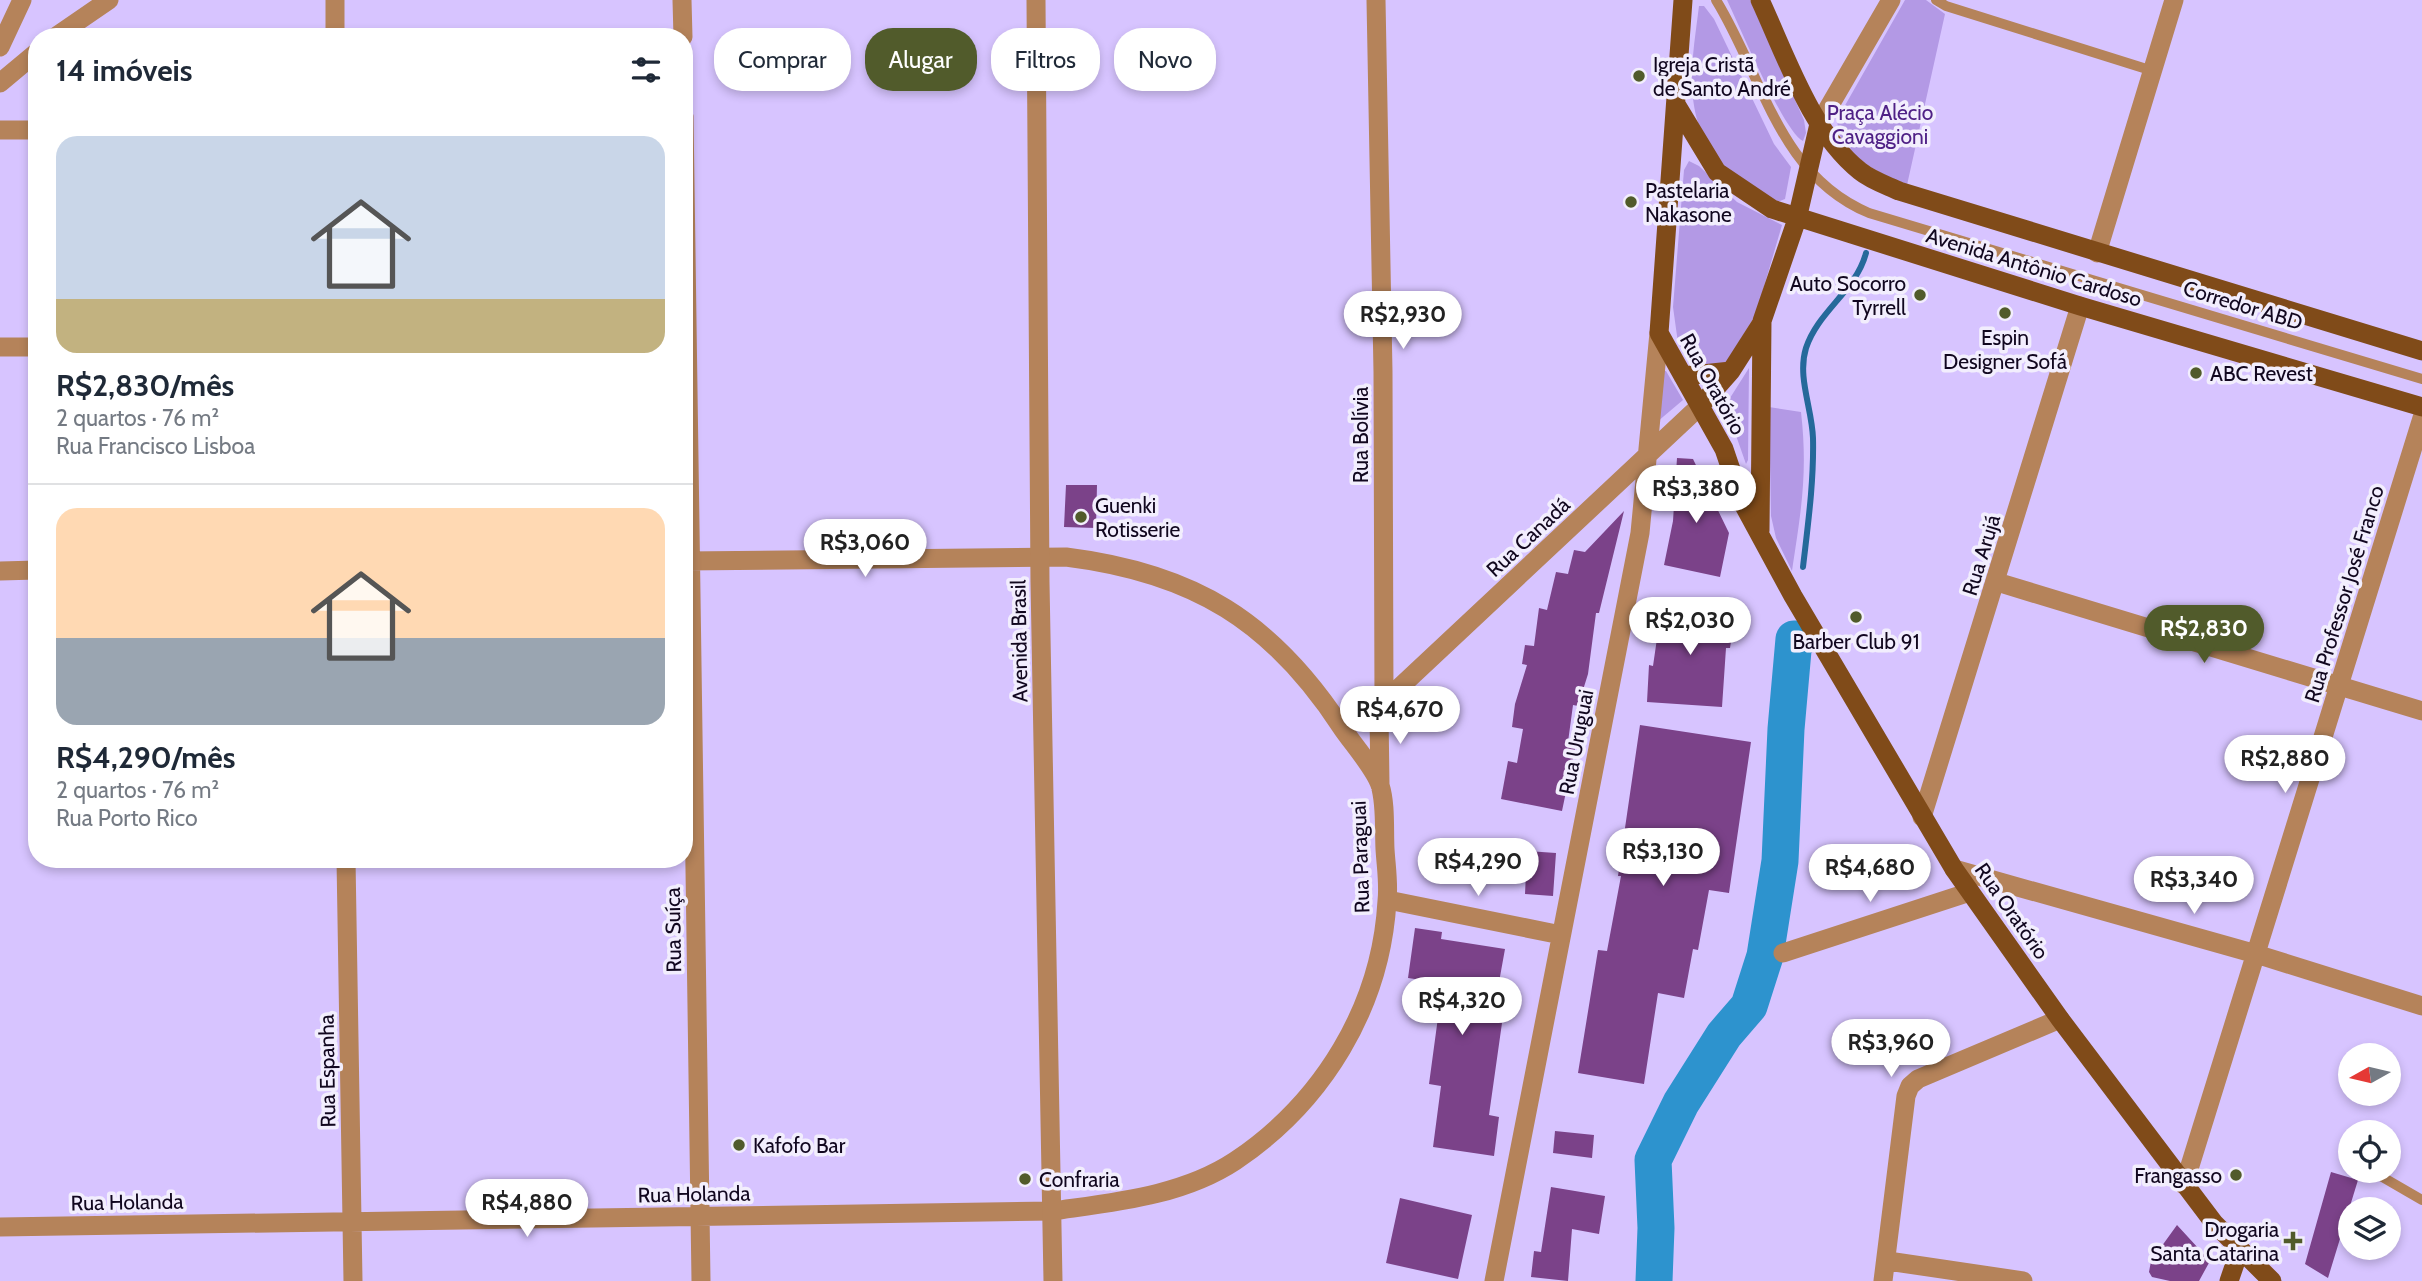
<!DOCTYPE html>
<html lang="pt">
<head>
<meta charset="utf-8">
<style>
	body { margin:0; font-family:Cabin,sans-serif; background:#f6f6f7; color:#1f2937; height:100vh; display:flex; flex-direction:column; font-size:26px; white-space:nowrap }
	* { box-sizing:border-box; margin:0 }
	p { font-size:23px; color:#747a83 }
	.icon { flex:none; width:38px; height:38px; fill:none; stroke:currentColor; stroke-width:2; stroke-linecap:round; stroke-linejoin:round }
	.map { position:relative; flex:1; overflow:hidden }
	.drawer { position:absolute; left:28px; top:28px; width:665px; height:840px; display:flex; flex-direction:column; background:#fff; border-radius:28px; box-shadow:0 4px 10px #0003 }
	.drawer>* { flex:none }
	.guide { position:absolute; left:714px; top:28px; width:665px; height:63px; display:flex; gap:14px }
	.needle { width:46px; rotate:262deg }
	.tools { position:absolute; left:2338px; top:1043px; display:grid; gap:14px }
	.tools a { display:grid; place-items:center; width:63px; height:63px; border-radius:50%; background:#fff; box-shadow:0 4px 10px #0003; font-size:35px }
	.price { position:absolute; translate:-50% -60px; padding:0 16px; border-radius:24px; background:#fff; color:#222; font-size:23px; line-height:46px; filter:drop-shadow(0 2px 4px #0008) }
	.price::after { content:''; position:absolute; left:50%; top:42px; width:21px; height:16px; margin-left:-10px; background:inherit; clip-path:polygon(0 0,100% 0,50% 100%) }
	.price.active { background:#515b2b; color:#fff }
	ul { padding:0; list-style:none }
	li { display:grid; align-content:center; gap:14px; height:371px; padding:0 28px }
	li+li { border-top:2px solid #e0e1e3 }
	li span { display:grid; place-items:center; height:217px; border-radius:21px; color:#555 }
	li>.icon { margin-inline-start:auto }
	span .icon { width:126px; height:126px; fill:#fffc; stroke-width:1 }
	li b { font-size:30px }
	h2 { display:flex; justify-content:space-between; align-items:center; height:84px; padding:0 28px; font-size:30px }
	.chip { padding:0 24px; border-radius:28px; background:#fff; box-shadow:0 4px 10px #0003; font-size:24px; line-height:63px }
	.chip.active { background:#515b2b; color:#fff }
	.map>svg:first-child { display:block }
	.green { fill:#b399e5 }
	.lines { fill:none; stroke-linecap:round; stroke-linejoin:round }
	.stream { stroke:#25699a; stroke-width:6 }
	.river { stroke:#2d93ce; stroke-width:37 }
	.building { fill:#7b4289 }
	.service { stroke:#b5835a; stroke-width:10 }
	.minor { stroke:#b5835a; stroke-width:19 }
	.tertiary { stroke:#b5835a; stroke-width:19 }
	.primary { stroke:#804b19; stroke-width:19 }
	.poi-dot { fill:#515b2b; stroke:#f2eefd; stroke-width:2.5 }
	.labels { text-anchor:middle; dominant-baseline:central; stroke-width:7; stroke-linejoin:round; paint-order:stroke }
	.poi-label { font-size:21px; fill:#11071f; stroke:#f2eefd; text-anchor:start }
	.park-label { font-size:21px; fill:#4f2186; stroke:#f2eefd }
	.street-label { font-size:21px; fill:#11071f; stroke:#f2eefd }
</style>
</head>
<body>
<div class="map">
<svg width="2422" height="1281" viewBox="0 0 2422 1281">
	<rect width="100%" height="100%" fill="#d7c4ff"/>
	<path class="green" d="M1727,0H1750L1804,120L1806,133L1803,141C1784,132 1739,25 1727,0Z
		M1905,0H1926L1945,14L1907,185C1883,176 1828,148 1839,116Z
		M1699,6H1704L1714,19L1774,144L1791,167L1785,199L1777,202C1760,191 1736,180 1723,166C1680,118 1692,63 1699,6Z
		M1689,161L1699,166L1737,202L1782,225L1756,314L1726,363L1694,367L1678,343L1673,307L1684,170Z
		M1749,368L1748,460L1746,464L1732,424L1723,409Z
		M1662,371H1666L1683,400L1657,422Z
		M1769,407L1801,412C1808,473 1801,511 1792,571L1776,538L1771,516Z"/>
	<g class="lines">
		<path class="stream" d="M1803,567C1808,524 1814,481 1813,438C1812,408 1797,377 1806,348C1818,311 1856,291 1866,253"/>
		<path class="river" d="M1654,1281L1656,1228L1653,1160L1681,1103L1724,1035L1749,1006L1765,956L1780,861L1786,729L1794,639"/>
	</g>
	<path class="building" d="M1677,458L1693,459L1729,533L1720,577L1664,565L1673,521Z
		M1066,485H1097L1096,528L1064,527Z
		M1624,511L1599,613H1596L1588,674L1578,706L1573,705L1568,742L1576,744L1562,811L1501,799L1508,761L1517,763L1523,729L1512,727L1515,704L1527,665L1522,664L1525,645L1534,646L1539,608L1547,610L1556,572L1568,574L1574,550L1585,552Z
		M1662,604L1735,616L1730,648H1726L1722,707L1647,702L1649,665L1653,666Z
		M1640,725L1751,742L1729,893L1709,890L1698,950L1693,949L1684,998L1658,993L1644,1084L1578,1073L1598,950L1607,951L1621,876H1618Z
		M1527,851L1556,853L1553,896L1525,894Z
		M1415,928L1442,932L1441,939L1505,949L1492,1021L1502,1023L1489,1115L1499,1117L1494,1156L1433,1147L1441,1086L1429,1084L1439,1010L1431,1009L1435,982L1408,978Z
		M1555,1131L1594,1135L1592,1158L1553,1153Z
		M2331,1172L2358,1180L2328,1278L2305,1264Z
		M1551,1187L1605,1196L1599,1234L1572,1229L1568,1281L1531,1277L1534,1251L1541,1252Z
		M1400,1198L1472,1215L1458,1279L1386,1263Z
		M2177,1225L2210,1261L2199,1281H2170L2152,1277L2149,1272L2151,1261Z"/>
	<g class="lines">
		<path class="service" d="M1716,0C1763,76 1778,175 1869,213L2422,379
			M1936,0L1946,6L2153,71
			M2372,1171L2422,1200"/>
		<path class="minor" d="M335,0V37
			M682,0L683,37
			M1376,0L1383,372L1384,702L1379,715L1380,785
			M55,37L109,0
			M0,47L22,0
			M0,83L37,52
			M684,116L701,1281
			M1819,124L1891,0
			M0,130H37
			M2097,253L2174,0
			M0,347H37
			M0,571L37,570
			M1997,582L2422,711
			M1384,702L1701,405
			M1922,817L2080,306
			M346,859L353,1281
			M1954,869L2256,954L2422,1006
			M1388,900L1561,935
			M1783,953L1970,892
			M2184,1185L2422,418
			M0,1227L1053,1211C1115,1202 1182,1196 1235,1161C1323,1102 1381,1007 1387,901C1389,884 1386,866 1385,849C1384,830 1386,804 1380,785C1375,769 1353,744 1342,728C1272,621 1194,573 1066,557L684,561
			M1888,1261L2023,1281
			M1494,1281L1640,533L1659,333
			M1883,1281L1906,1096L1910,1086L1918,1079L2060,1019"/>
		<path class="tertiary" d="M1036,0L1040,582L1053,1281"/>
		<path class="primary" d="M1683,0L1659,333L1724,449L1742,502L1793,596L1954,869L2060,1019L2214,1223L2272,1281
			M1760,0C1786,56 1811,132 1860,171C1871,180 1886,185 1899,191L2422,351
			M1677,106L1717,172L1772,209L2080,306L2422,407
			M1683,376L1731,371
			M1701,405L1731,371L1761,324
			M1760,531L1762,321L1797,219L1819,124
			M2229,1281L2239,1252"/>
	</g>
	<g class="poi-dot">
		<circle cx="1639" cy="76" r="7"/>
		<circle cx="1631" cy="202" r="7"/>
		<circle cx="1920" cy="295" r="7"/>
		<circle cx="2005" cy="313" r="7"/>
		<circle cx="2196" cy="373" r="7"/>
		<circle cx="1081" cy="517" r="7"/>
		<circle cx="1856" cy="617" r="7"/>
		<circle cx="739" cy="1145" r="7"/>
		<circle cx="2236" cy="1175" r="7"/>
		<circle cx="1025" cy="1179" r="7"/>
		<path d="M2289.5 1230.5h7v7h7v7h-7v7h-7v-7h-7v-7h7z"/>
	</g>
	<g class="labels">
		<g class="poi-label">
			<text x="1653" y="64">Igreja Cristã<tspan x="1653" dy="24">de Santo André</tspan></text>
			<text x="1645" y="190">Pastelaria<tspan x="1645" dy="24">Nakasone</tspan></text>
			<text x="1906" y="283" text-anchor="end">Auto Socorro<tspan x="1906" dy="24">Tyrrell</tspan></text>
			<text x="2005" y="337" text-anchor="middle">Espin<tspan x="2005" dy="24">Designer Sofá</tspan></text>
			<text x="2210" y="373">ABC Revest</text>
			<text x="1095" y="505">Guenki<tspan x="1095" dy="24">Rotisserie</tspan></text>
			<text x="1856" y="641" text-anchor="middle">Barber Club 91</text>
			<text x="753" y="1145">Kafofo Bar</text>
			<text x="2222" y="1175" text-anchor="end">Frangasso</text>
			<text x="1039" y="1179">Confraria</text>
			<text x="2279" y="1229" text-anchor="end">Drogaria<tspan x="2279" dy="24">Santa Catarina</tspan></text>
		</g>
		<g class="park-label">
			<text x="1880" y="112">Praça Alécio<tspan x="1880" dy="24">Cavaggioni</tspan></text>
		</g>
		<g class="street-label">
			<text transform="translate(2034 267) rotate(17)">Avenida Antônio Cardoso</text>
			<text transform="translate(2243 305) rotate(17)">Corredor ABD</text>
			<text transform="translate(1713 384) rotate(61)">Rua Oratório</text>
			<text transform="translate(1360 435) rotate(-90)">Rua Bolívia</text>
			<text transform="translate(1528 537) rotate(-43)">Rua Canadá</text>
			<text transform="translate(1981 555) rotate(-73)">Rua Arujá</text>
			<text transform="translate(2344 594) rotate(-73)">Rua Professor José Franco</text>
			<text transform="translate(1019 641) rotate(-91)">Avenida Brasil</text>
			<text transform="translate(1576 742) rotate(-79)">Rua Uruguai</text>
			<text transform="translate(1360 857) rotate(-92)">Rua Paraguai</text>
			<text transform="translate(2012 911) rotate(55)">Rua Oratório</text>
			<text transform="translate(673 930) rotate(-91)">Rua Suíça</text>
			<text transform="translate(327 1071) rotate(-91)">Rua Espanha</text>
			<text transform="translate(694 1194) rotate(-1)">Rua Holanda</text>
			<text transform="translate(127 1202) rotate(-1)">Rua Holanda</text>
		</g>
	</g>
</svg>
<div class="tools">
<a><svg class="needle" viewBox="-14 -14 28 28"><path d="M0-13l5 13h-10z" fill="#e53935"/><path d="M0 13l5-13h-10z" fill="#747a83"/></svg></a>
<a><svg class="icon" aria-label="locate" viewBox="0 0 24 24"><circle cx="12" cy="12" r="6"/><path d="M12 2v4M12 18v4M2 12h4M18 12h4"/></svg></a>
<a><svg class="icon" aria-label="layers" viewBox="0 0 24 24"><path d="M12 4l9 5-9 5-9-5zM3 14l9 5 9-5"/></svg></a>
</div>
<b class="price" style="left:1403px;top:351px">R$2,930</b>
<b class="price" style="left:1696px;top:525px">R$3,380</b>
<b class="price" style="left:865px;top:579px">R$3,060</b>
<b class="price" style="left:1690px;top:657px">R$2,030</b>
<b class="price active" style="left:2204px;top:665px">R$2,830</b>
<b class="price" style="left:1400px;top:746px">R$4,670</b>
<b class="price" style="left:2285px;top:795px">R$2,880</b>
<b class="price" style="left:1663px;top:888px">R$3,130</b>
<b class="price" style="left:1478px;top:898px">R$4,290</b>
<b class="price" style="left:1870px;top:904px">R$4,680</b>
<b class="price" style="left:2194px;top:916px">R$3,340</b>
<b class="price" style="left:1462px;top:1037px">R$4,320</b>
<b class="price" style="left:1891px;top:1079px">R$3,960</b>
<b class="price" style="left:527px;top:1239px">R$4,880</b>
<div class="guide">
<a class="chip">Comprar</a>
<a class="chip active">Alugar</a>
<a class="chip">Filtros</a>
<a class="chip">Novo</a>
</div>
<section class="drawer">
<h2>14 imóveis<svg class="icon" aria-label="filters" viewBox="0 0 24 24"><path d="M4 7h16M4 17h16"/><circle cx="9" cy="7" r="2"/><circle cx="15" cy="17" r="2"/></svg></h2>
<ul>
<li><span style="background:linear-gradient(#c9d6e8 75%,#c2b280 0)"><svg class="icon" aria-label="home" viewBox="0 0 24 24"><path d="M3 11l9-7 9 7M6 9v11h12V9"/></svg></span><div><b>R$2,830/mês</b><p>2 quartos · 76 m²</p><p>Rua Francisco Lisboa</p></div></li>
<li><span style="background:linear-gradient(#ffd9b3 60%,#9aa5b1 0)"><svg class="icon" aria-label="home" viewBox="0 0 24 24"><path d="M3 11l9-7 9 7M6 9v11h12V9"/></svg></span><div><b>R$4,290/mês</b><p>2 quartos · 76 m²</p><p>Rua Porto Rico</p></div></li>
</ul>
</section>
</div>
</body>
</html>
